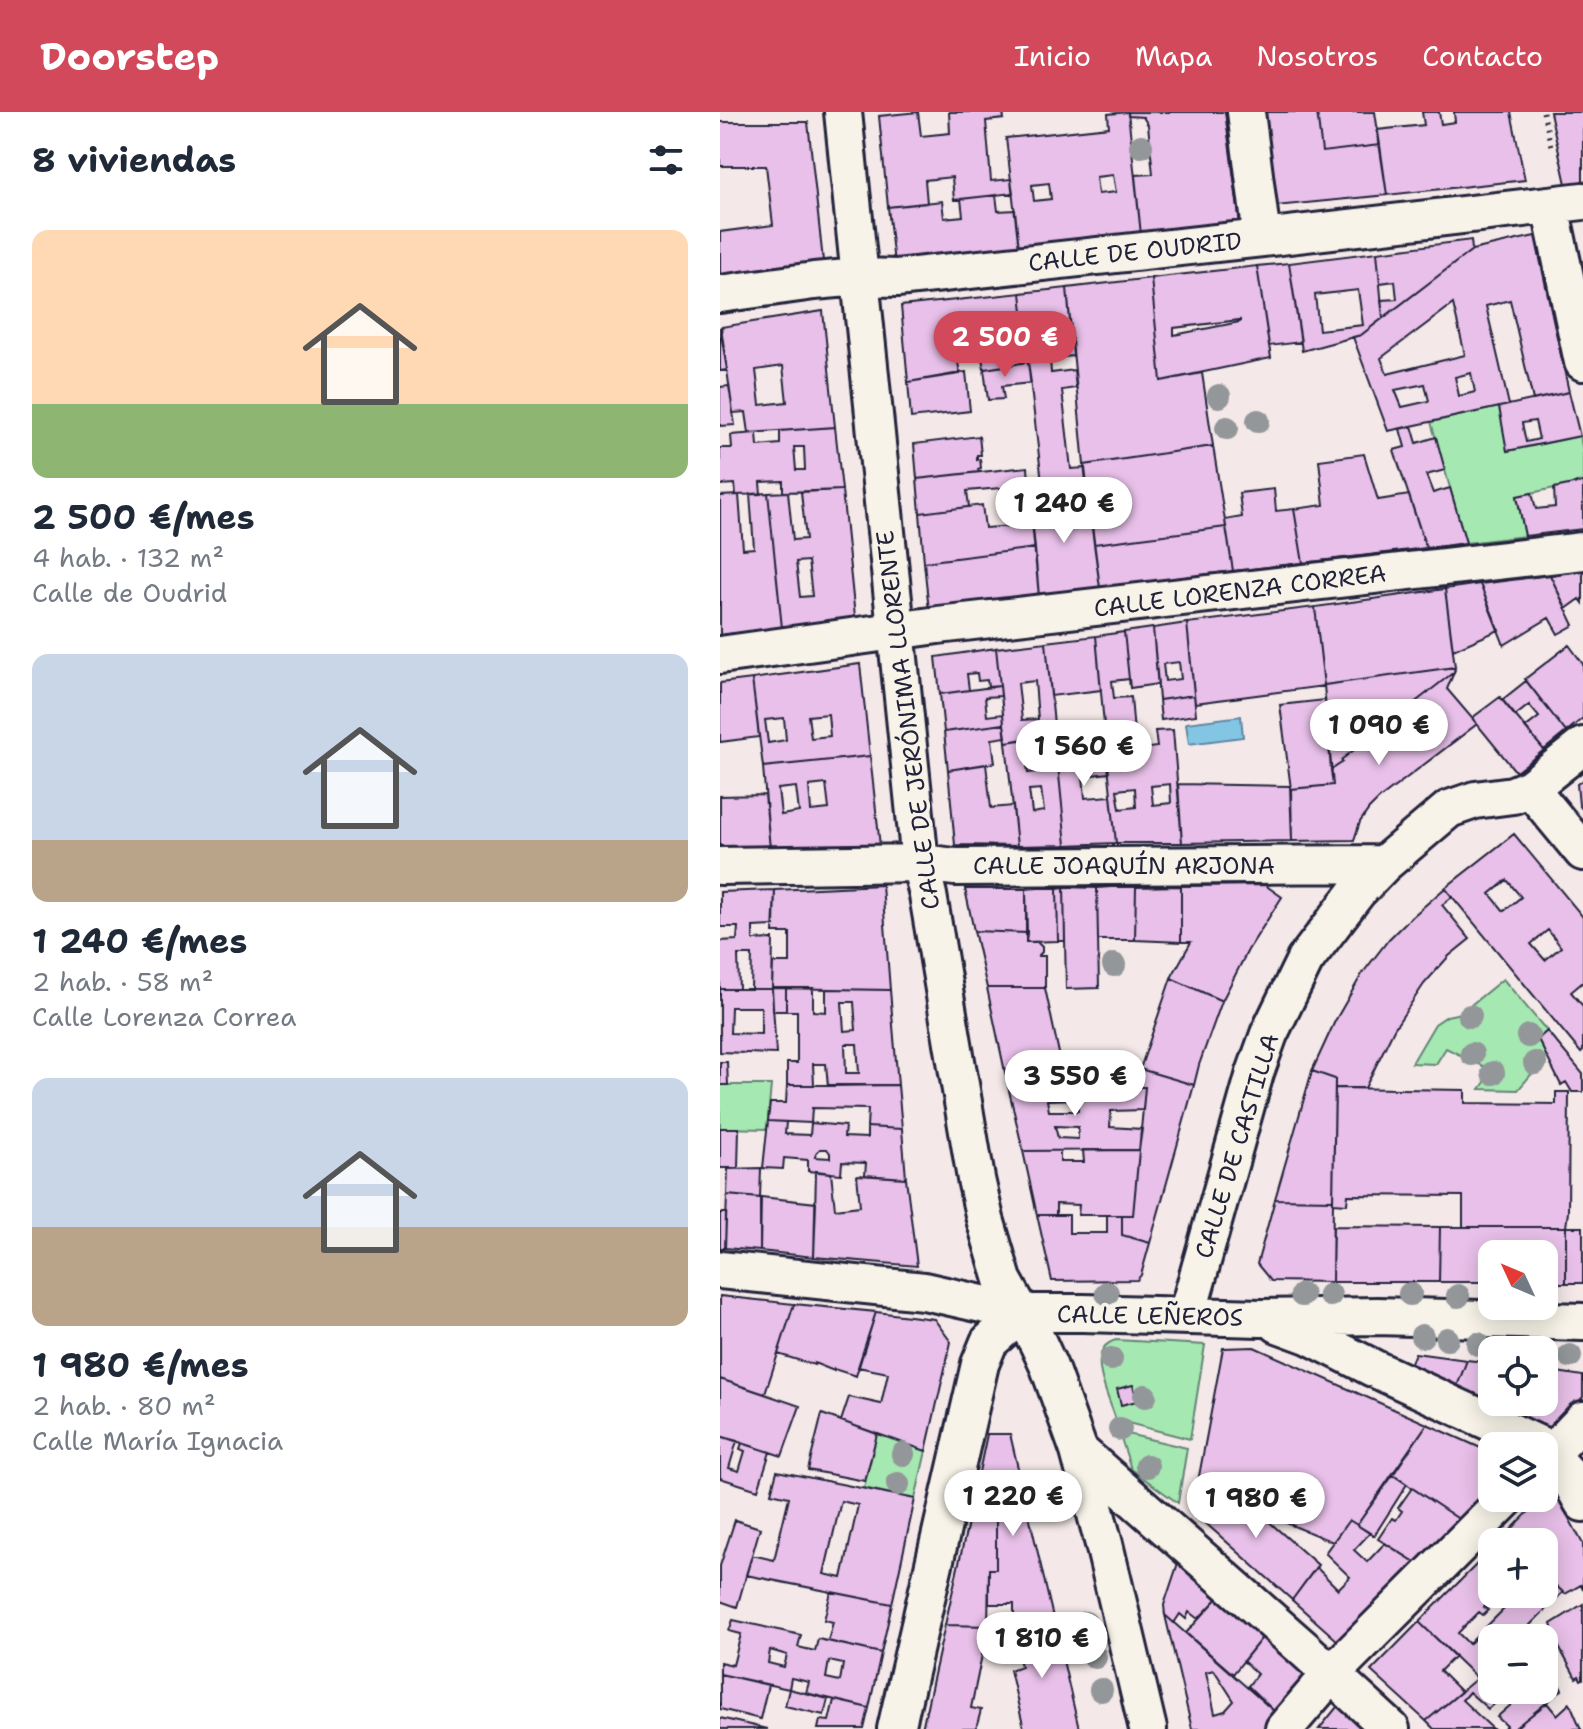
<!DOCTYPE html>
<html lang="es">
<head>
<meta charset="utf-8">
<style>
	body { margin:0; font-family:"Shantell Sans",sans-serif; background:#f6f6f7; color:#1f2937; height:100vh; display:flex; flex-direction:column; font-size:30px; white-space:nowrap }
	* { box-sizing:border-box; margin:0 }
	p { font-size:26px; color:#747a83 }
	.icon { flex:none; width:44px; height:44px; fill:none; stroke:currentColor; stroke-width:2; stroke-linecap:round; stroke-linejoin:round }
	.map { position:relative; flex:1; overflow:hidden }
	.side { display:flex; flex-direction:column; background:#fff; width:720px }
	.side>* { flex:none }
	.needle { width:52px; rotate:314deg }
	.buttons { position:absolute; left:758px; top:1128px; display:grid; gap:16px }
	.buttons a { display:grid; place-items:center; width:80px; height:80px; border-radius:16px; background:#fff; box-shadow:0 4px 20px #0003; font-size:40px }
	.price { position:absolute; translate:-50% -68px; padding:0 18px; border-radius:28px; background:#fff; color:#222; font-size:26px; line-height:52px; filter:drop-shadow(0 2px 4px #0008) }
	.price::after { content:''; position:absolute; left:50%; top:48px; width:24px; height:18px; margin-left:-12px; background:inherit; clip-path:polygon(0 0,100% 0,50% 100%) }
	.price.active { background:#d1495b; color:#fff }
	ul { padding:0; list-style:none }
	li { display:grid; align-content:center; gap:16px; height:424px; padding:0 32px }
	li span { display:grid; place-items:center; height:248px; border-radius:16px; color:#555 }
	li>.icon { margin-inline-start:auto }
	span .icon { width:144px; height:144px; fill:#fffc; stroke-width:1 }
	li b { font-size:34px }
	h2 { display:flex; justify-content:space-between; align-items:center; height:96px; padding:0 32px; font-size:34px }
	header { display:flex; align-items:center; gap:48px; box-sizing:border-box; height:112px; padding:0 40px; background:#d1495b; color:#fff }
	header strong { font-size:38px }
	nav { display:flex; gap:44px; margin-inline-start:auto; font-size:28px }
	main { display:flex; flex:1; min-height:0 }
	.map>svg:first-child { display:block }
	.green { fill:#a6e8b1; stroke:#648576; stroke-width:2 }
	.water { fill:#83c6e4; stroke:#5c84a0; stroke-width:2 }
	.building { fill:#e8c0e9; stroke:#22223b; stroke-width:2; fill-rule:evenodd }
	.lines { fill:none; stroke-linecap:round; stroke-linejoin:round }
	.street-casing { stroke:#22223b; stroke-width:42 }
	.path { stroke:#22223b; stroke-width:5; stroke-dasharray:2 6; stroke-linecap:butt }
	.street { stroke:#f7f3e8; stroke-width:36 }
	.tree { fill:#939799 }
	.labels { text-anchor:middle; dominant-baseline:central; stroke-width:7; stroke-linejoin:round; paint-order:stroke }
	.street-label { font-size:24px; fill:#22223b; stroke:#f7f3e8 }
</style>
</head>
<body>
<header>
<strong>Doorstep</strong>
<nav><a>Inicio</a><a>Mapa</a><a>Nosotros</a><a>Contacto</a></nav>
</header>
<main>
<section class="side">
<h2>8 viviendas<svg class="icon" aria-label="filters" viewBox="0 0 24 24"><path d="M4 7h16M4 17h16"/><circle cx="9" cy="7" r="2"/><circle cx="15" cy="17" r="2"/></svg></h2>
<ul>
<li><span style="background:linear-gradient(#ffd9b3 70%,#8fb573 0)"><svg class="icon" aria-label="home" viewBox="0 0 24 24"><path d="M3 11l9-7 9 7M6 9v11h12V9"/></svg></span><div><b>2 500 €/mes</b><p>4 hab. · 132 m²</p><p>Calle de Oudrid</p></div></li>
<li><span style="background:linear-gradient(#c9d6e8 75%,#b9a48a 0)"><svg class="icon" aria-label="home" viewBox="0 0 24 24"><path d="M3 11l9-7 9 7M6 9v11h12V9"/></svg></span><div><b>1 240 €/mes</b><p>2 hab. · 58 m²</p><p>Calle Lorenza Correa</p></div></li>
<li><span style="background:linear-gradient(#c9d6e8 60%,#b9a48a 0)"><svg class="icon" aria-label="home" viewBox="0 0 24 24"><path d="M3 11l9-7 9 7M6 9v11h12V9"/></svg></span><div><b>1 980 €/mes</b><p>2 hab. · 80 m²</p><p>Calle María Ignacia</p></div></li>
</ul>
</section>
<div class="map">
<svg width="863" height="1617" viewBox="0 0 863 1617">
	<rect width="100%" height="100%" fill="#f4e9e8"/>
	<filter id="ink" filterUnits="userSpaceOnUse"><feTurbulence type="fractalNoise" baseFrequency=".0125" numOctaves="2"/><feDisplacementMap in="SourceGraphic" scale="16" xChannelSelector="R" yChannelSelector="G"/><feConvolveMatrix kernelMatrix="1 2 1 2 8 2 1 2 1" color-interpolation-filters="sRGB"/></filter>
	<g filter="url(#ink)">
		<path class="green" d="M779,295L788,339L860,324L863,339V370L797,384L805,424L746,431L711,310Z
			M783,867L827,919L818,928L827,944L798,978L760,977L773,959L726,936L716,952L692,951L715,912L727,904L741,901Z
			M0,973H51L47,1017L0,1016Z
			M396,1228L485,1233L470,1327L396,1308C389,1285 363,1237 396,1228Z
			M399,1320L467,1336L458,1391L411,1357Z
			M157,1322L206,1339L195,1387L144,1376Z"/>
		<path class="water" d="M521,604L523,625L469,632L466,611Z"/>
		<path class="building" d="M198,0L201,24L230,21L229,0H283L284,7L266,9L271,69L291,67L293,81L234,88L232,65L205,68L207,91L168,95L159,4Z
			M408,0L421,123L299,137L286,26L389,15L388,2ZM393,63L396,80L378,82L376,65ZM329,71L331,87L314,89L312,73Z
			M408,0H505L520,112L421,123L415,63L433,62L428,13L423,5L408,4Z
			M544,0H597L602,40L660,33L667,83L556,94Z
			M597,0H655L660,33L602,40Z
			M702,0H719L721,12L735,10L734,0H791L805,68L667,83L657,18L704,13Z
			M830,0H863V71L846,72Z
			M0,10H88L103,149L0,163V120L53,113L46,54H0Z
			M276,83L278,99L295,98L299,137L174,152L168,95L222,89L224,106L243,104L241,87Z
			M815,124L849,280L813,288L790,188L766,194L789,293L668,319L633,225L641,223L752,138ZM733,192L745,243L667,262L661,246ZM751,261L755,280L739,284L735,265ZM705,272L709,289L682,295L675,278Z
			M751,128L752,138L663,206L661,188L677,187L675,169L660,171L657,140Z
			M657,140L663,206L641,223L582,239L569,151ZM638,178L643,213L599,218L595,183Z
			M569,151L581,230L549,234L537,154Z
			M537,154L551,246L441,269L431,166ZM520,208V210L454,223V216Z
			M431,166L441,269L482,261L493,334L364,353L347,176Z
			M347,176L353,244L336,246L335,233L307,236L301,181Z
			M301,181L307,236L283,240L285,254L264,257L260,234L236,238L240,262L188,270L181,194Z
			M103,199L115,315L29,321L26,300L13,301L1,215ZM63,254L67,290L40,293L36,258Z
			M0,215L7,258L0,259Z
			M330,247L331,261L354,258L356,276L342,278L351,357L365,356L368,382L324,387L308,250Z
			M308,250L311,271L282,274L284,287L268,288L264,257Z
			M246,260L250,299L191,306L188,270Z
			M9,274L15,313L0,314V275Z
			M849,280L860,324L787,339L779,295ZM815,309L819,327L806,330L802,311Z
			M692,314L697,331L716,325L725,358L706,363L713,381L730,376L746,431L706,436L674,338L685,335L680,317Z
			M115,315L122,378L63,380V369L40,370L41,382L16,383L15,372L0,373V336H12L11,323L37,321L38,334L60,332V319ZM74,335H84L85,358H76Z
			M259,324L261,343H257V348L260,347L261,356L258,357L259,360L197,367L194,332Z
			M493,334L506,415L374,432L364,353Z
			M644,342L658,388L689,383L706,436L583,451L574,397L604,393L599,348Z
			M308,355L310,387L293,389L292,375L247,379L249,395L200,401L197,367Z
			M863,370V417L805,424L797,384L812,381L816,397L835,395L834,376Z
			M554,377L556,399L574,397L583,451L513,459L505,408L522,405L519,381Z
			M122,378L135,505L62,516L48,381L68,380L73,428L86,427L81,380ZM88,449L92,484L80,485L76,450Z
			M48,381L62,516L0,523V384L19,383L23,437L34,436L30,382Z
			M368,382L380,476L319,485L310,388Z
			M310,387L315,436L204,450L200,401L262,393L265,416L293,414L291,389Z
			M506,415L513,459L380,476L374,432Z
			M315,436L319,485L209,499L204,450Z
			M863,458V491L860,487L846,497L830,463Z
			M830,463L854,513L838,522L829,506L784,533L760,472Z
			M760,472L779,518L733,538L725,477Z
			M725,477L735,555L604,573L595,495Z
			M595,495L604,574L475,591L467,511Z
			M467,511L474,583L439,588L433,516ZM459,550L461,567L445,569L443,552Z
			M433,516L438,572L410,576L404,520Z
			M404,520L409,567L392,569L394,586L411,585L414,621L385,624L376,524Z
			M376,524L381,578L331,584L326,530Z
			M326,530L335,623L286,630L276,536ZM315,569L318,607L302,608L298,571Z
			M849,533L863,552V606L846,620L805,567Z
			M276,536L280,574L268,575L267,568L258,569L257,561L247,562L249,578L220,582L216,545Z
			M140,552L150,644L43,655L32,567ZM108,602L110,624L91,626L88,604ZM64,606L66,628L48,631L45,608Z
			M735,555L734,560L621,648L623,650L611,658L604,573Z
			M734,560L727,577L757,612L659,687L649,697L640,710L634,728L572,729L571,677L613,673L611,658L623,650L621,648Z
			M32,567L39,625L0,630V571Z
			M806,569L846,620L824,638L805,616L819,605L809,593L795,604L782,588Z
			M280,574L281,584L265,585L267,604L283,602L284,612L224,620L220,582Z
			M474,583L476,603L441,608L439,588Z
			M780,585L824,638L796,660L752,606Z
			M605,588L613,673L571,677L560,593Z
			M284,612L286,625L272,627L275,651L228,658L224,620Z
			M384,616L389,661L363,664L365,686L391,684L396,731L346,733L335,623Z
			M453,618L462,731H396L385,624L404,622L405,639L437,635L435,619ZM450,672L451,691L433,693L431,674ZM415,676L416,695L400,697L397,678Z
			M335,623L346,733L297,734L286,630L304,627L308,661L322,659L317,625ZM321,677L324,699L312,701L309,678Z
			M150,644L160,734L50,737L43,655ZM106,672L109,697L91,699L89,674ZM76,675L79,700L61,703L58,677Z
			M266,652L271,696L293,694L297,734L235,733L228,658Z
			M863,668V698L859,693L857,672Z
			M458,672L570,674L572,729L462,731Z
			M45,683L50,737L0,738V684Z
			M794,722L863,805V870L851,880L863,894V939L861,941L725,776ZM787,768L801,785L784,799L770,782ZM828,818L841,835L825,848L811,832Z
			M162,773L170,878L52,876L53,851H70V821H53L55,778Z
			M545,773L562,785L528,838L502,889L451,866L471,830H461V774Z
			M461,774V830L415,828L416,775Z
			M344,775L377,776L379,876L346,877Z
			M344,775L345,829H338L337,776Z
			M391,775H416L415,828H378L377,776Z
			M318,776H337L338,829L306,830V777Z
			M725,776L732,785L722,793L750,827L729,844L704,872L674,917L645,976H615V967L592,959L615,909L642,862L669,827L685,811Z
			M245,777H306L307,821L254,819Z
			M55,778L54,814L33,815V828L53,827L52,877H31L32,843H18L19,877H0V829L17,828L18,815H0V780Z
			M254,819L307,821L306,830H317L322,835V840L318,844H325V876H267Z
			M451,866L502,889L479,953L474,973L420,957Z
			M52,876H66V899H53Z
			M66,876H93V899L106,900V877L170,878L178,973L108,974L106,952H93L94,973H67V951H77V899H66ZM122,890H134L136,918L124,919ZM125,932H137L139,961H126Z
			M267,876H325L346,974H288Z
			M0,877H52L56,942L0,940ZM11,895H41V922L10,921Z
			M827,919L863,962V980H852L846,970L841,973L818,927Z
			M0,950H7L8,973H0Z
			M420,957L474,973L430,1131L402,1123V1103H413L425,975H415Z
			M592,959L615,967L613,1088L555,1087Z
			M67,973H178L182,1017L147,1015L148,997L92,996L91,1011L48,1009L50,991H66Z
			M288,974L425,975L423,998L391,999L390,1015L422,1017L419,1038L303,1039ZM358,987V999H329L327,988ZM335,1014L358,1015V1027L338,1026Z
			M615,976L745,978V991L836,992V980H849L848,1100L846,1115H743V1084L628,1083L627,1092L613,1091Z
			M48,1009L66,1010L65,1022L90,1023L91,1011L125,1014L124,1025L147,1026V1015L182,1017L186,1066L145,1063L146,1051L122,1050L121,1062L88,1059V1048L64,1046L63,1057L43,1056ZM100,1037H107L110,1041V1046L95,1045L96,1041Z
			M0,1016H19L18,1056H0Z
			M363,1038H419L413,1103H358L359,1093L336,1092V1103H317L303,1039H340V1050H364Z
			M41,1056L40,1086L7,1083L8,1057Z
			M96,1059L111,1061L115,1097L140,1094L137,1063L186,1066L197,1154L94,1145Z
			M7,1083L40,1086V1139L5,1136Z
			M41,1085L96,1091L94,1145L40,1139Z
			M555,1087L613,1088L612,1170L551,1169L537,1152Z
			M0,1101H6L5,1136H0Z
			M317,1103H349V1121H387V1103H402V1123L430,1131L421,1163L417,1168L332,1169Z
			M613,1114L720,1115L719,1170H612Z
			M720,1115H846V1171H824V1142H772V1170H719Z
			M846,1115H863V1171H846Z
			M0,1184L74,1192L45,1282L0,1267Z
			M74,1192L156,1200L136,1264L114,1257V1259L94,1251V1253L58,1242Z
			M156,1200L214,1207L231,1230L206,1339L121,1309L129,1285L161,1292L168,1261L138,1255Z
			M534,1235L707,1312L637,1413L629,1408L613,1430L537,1399L520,1384L476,1380L503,1236Z
			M695,1241L747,1248L736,1277L689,1255Z
			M747,1248L772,1251V1290H811L819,1294L833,1280L824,1279V1258L863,1264V1285L830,1320L736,1277Z
			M0,1267L80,1294L62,1344L0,1324Z
			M413,1273L417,1289L401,1293L397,1277Z
			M102,1302L157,1322L145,1369L88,1358Z
			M707,1312L772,1341V1377L740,1408L673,1363Z
			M267,1322H290L335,1514H294V1492H269V1457H276V1384H254Z
			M0,1324L17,1329L9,1356L19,1359L25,1339L20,1337L22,1331L50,1340L38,1378L0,1366Z
			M57,1359L195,1387L172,1492L26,1463L32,1443L54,1448L69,1385L51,1381ZM121,1389L138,1393L122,1466L104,1462Z
			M673,1363L687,1372L654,1424L637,1413Z
			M832,1375L863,1432V1477L861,1473L845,1482L824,1463V1456L831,1452L824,1440V1430H789L784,1425L822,1386H824V1384Z
			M692,1376L740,1408L698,1452L658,1427L672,1406L676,1408L682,1399L678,1396Z
			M476,1380L520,1384L598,1453L572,1488L472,1399Z
			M254,1384H276V1457H269L268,1514L225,1513Z
			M15,1408L40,1416L17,1495L0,1489V1454Z
			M629,1408L650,1421L634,1438L647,1450L665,1431L698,1452L619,1530L572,1488L596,1455L618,1477L630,1465L605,1441Z
			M772,1437V1482H777L773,1485L777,1489L772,1494L768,1490L764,1495L768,1498L763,1503L759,1500L738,1521L749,1532L799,1482H824V1463L843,1480L797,1526H772V1551L757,1566L699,1510Z
			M459,1448L500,1484L478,1507L469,1500L466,1507L460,1502L454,1511L445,1503L444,1493Z
			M111,1480L172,1492L161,1541L108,1529L113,1510L104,1508Z
			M500,1484L544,1523L513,1562L466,1521Z
			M863,1492V1567L861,1568L859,1564L856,1566L829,1517L832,1515L831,1512Z
			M445,1503L556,1601L543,1617H472ZM494,1558L514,1589L505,1599L495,1602L486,1560Z
			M13,1508L81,1523L78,1535L95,1539L98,1527L161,1541L149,1596L86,1581L89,1570L71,1566L69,1577L0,1562V1550L13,1553L21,1522L9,1519ZM50,1538L67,1543L64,1555L48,1551ZM109,1549L123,1552L120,1569L106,1566Z
			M699,1510L735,1544L720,1559L741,1580L706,1609L651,1559Z
			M225,1513L268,1514L251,1596L261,1598L256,1617H202Z
			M290,1514H335L359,1617H304L290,1558L301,1554Z
			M544,1523L588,1562L556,1601L528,1574L537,1562L523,1549Z
			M824,1543L842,1578L794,1617H784L787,1614L777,1605L808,1578H824V1564L827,1561L824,1556Z
			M0,1562L48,1573L40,1607L0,1597Z
			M757,1566L767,1575L772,1570V1578H789L768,1597L749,1580L742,1588L773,1617H714L706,1609Z
			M69,1577L108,1587L104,1603L65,1594Z
			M114,1588L149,1596L144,1617H98L100,1608L109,1609Z
			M621,1590L650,1617H599Z
			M827,1591L837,1603L850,1591L861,1617H798L796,1615Z
			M0,1606L47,1617H0Z"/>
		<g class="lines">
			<g class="street-casing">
				<path id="street" d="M123,0L200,751L208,783L256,1067L265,1107L283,1168L318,1231L329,1255L359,1339L384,1432L428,1617
					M526,0L542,126
					M830,94L863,250
					M0,182L94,169L140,165L177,166L542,126L863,89
					M0,543L218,513L863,439
					M810,676L863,740
					M0,754L200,751L235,755L664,752
					M0,1158L204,1179L302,1201H363L541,1206L657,1204L863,1210
					M467,1203L535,961L549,922L585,848L637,780L664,752L729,697L755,688L793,683L810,676L863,634
					M558,1212L588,1223L653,1256L822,1334
					M824,1336L845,1359L863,1391
					M359,1339L584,1537L671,1617
					M824,1349L863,1308
					M176,1617L260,1252L269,1230L302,1201
					M564,1617L611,1562L787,1386"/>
			</g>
			<path class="path" d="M823,0L831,34"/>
			<use href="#street" class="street"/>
		</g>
		<g class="tree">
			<circle cx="421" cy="34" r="12"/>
			<circle cx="499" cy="284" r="12"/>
			<circle cx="538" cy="309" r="12"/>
			<circle cx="507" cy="316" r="12"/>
			<circle cx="394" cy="853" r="12"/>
			<circle cx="750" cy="904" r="12"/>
			<circle cx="808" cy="924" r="12"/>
			<circle cx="752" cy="942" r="12"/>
			<circle cx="815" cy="951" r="12"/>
			<circle cx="773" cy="961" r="12"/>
			<circle cx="387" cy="1181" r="12"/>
			<circle cx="690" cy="1182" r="12"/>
			<circle cx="582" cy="1183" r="12"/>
			<circle cx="610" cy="1183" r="12"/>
			<circle cx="738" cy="1184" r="12"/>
			<circle cx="702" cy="1224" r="12"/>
			<circle cx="727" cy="1227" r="12"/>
			<circle cx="758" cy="1232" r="12"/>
			<circle cx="850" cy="1244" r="12"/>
			<circle cx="391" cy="1247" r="12"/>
			<circle cx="425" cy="1284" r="12"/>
			<circle cx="400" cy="1317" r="12"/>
			<circle cx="183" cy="1342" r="12"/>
			<circle cx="427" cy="1354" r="12"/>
			<circle cx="178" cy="1372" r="12"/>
			<circle cx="365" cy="1511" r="12"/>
			<circle cx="375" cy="1545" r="12"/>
			<circle cx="381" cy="1578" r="12"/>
		</g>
	</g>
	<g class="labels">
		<g class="street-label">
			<text transform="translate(415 140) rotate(-6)">CALLE DE OUDRID</text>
			<text transform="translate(520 479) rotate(-7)">CALLE LORENZA CORREA</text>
			<text transform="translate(188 608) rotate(-97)">CALLE DE JERÓNIMA LLORENTE</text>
			<text x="404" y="754">CALLE JOAQUÍN ARJONA</text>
			<text transform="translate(517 1034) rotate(-73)">CALLE DE CASTILLA</text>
			<text transform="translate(430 1204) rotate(1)">CALLE LEÑEROS</text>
		</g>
	</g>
</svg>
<div class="buttons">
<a><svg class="needle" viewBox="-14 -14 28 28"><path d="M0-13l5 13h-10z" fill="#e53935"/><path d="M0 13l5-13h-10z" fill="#747a83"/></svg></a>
<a><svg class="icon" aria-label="locate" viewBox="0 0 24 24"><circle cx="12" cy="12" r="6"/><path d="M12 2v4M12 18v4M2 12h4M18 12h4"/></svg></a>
<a><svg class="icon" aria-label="layers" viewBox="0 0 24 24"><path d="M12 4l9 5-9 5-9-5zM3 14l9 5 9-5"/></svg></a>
<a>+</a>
<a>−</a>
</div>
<b class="price active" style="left:285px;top:267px">2 500 €</b>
<b class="price" style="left:344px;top:433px">1 240 €</b>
<b class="price" style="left:659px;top:655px">1 090 €</b>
<b class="price" style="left:364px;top:676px">1 560 €</b>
<b class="price" style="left:355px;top:1006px">3 550 €</b>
<b class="price" style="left:293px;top:1426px">1 220 €</b>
<b class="price" style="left:536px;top:1428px">1 980 €</b>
<b class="price" style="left:322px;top:1568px">1 810 €</b>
</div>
</main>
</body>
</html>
